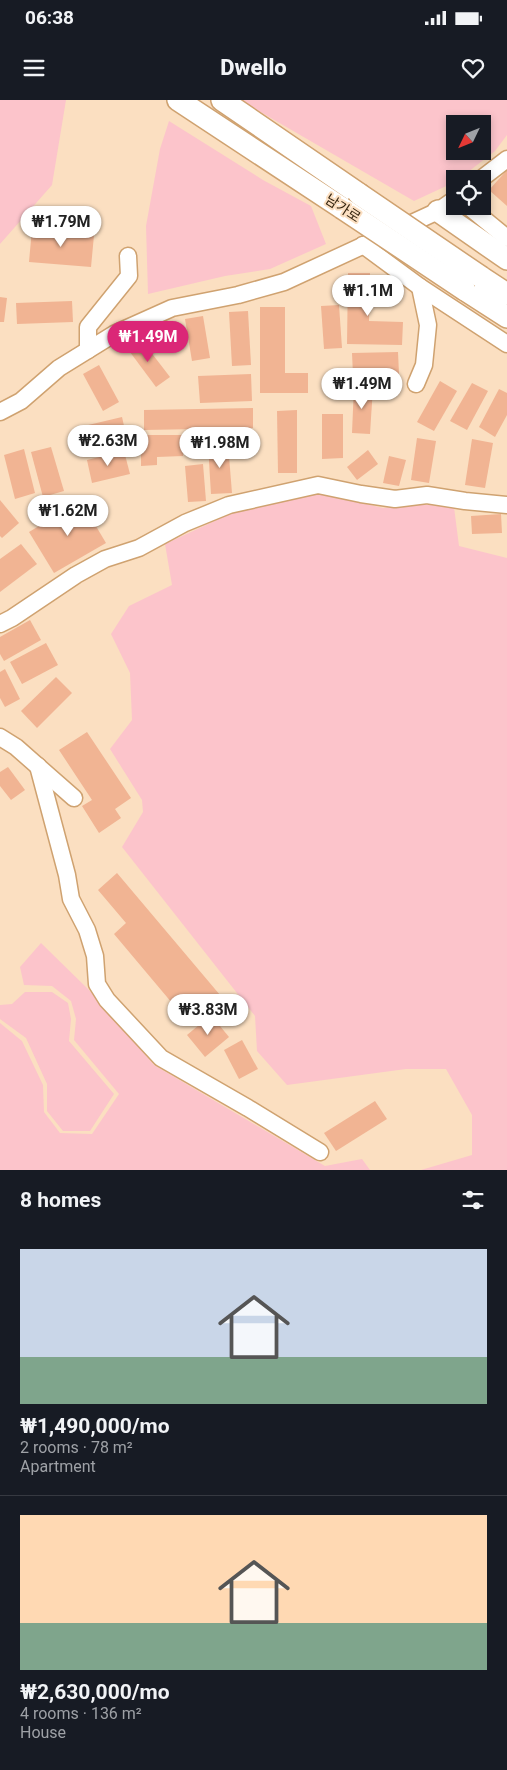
<!DOCTYPE html>
<html lang="en">
<head>
<meta charset="utf-8">
<style>
	:root { --surface:#171b24; --page:#20242c; --text:#f1f3f6; --muted:#9ea1a6; --line:#363941; --accent:#db2777 }
	body { margin:0; font-family:Roboto,"Noto Sans KR",sans-serif; background:var(--page); color:var(--text); height:100vh; display:flex; flex-direction:column; font-size:19px; white-space:nowrap }
	* { box-sizing:border-box; margin:0 }
	p { font-size:16px; color:var(--muted) }
	.icon { flex:none; width:28px; height:28px; fill:none; stroke:currentColor; stroke-width:2; stroke-linecap:round; stroke-linejoin:round }
	.map { position:relative; height:1070px; overflow:hidden }
	.side { display:flex; flex-direction:column; background:var(--surface); flex:1 }
	.side>* { flex:none }
	.needle { width:32px; rotate:227deg }
	.tools { position:absolute; left:446px; top:15px; display:grid; gap:10px }
	.tools a { display:grid; place-items:center; width:45px; height:45px; border-radius:0px; background:var(--surface); box-shadow:0 2px 8px #0003; font-size:25px }
	.price { position:absolute; translate:-50% -42px; padding:0 11px; border-radius:18px; background:#fff; color:#222; font-size:16px; line-height:32px; filter:drop-shadow(0 1px 2px #0008) }
	.price::after { content:''; position:absolute; left:50%; top:30px; width:15px; height:11px; margin-left:-8px; background:inherit; clip-path:polygon(0 0,100% 0,50% 100%) }
	.price.active { background:var(--accent); color:#fff }
	ul { padding:0; list-style:none }
	li { display:grid; align-content:center; gap:10px; height:265px; padding:0 20px }
	li+li { border-top:1px solid var(--line) }
	li span { display:grid; place-items:center; height:155px; border-radius:0px; color:#555 }
	li>.icon { margin-inline-start:auto }
	span .icon { width:90px; height:90px; fill:#fffc; stroke-width:1 }
	li b { font-size:21px }
	h2 { display:flex; justify-content:space-between; align-items:center; height:60px; padding:0 20px; font-size:21px }
	.status { display:flex; justify-content:space-between; align-items:center; height:35px; padding:0 25px; background:var(--surface); direction:ltr }
	.status svg { height:14px; fill:currentColor }
	header { display:flex; justify-content:space-between; align-items:center; height:65px; padding:0 20px; background:var(--surface); font-size:22px; font-weight:800 }
	.map>svg:first-child { display:block }
	.green { fill:#fcc4cb; fill-rule:evenodd }
	.building { fill:#f1b493 }
	.lines { fill:none; stroke-linecap:round; stroke-linejoin:round }
	.minor-casing { stroke:#cfa270; stroke-width:19 }
	.major-casing { stroke:#cfa270; stroke-width:24 }
	.minor { stroke:#fff; stroke-width:16 }
	.major { stroke:#fff; stroke-width:21 }
	.major-bridge-casing { stroke:#cfa270; stroke-width:24; stroke-linecap:butt }
	.major-bridge { stroke:#fff; stroke-width:21 }
	.labels { text-anchor:middle; stroke-width:4; stroke-linejoin:round; paint-order:stroke }
	.street-label { font-size:14px; fill:#372611; stroke:#fbdfc1 }
</style>
</head>
<body>
<div class="status"><b>06:38</b><svg viewBox="0 0 49 12"><path d="M0 12V9h3v3zM5 12V6h3v6zM10 12V3h3v9zM15 12V0h3v12zM26 1h20v11H26zM47 4h2v5h-2z"/></svg></div>
<header><svg class="icon" aria-label="menu" viewBox="0 0 24 24"><path d="M4 6h16M4 12h16M4 18h16"/></svg>Dwello<svg class="icon" aria-label="heart" viewBox="0 0 24 24"><path d="M12 20l-8-8c-3-5 5-10 8-4 3-6 11-1 8 4z"/></svg></header>
<div class="map">
<svg width="507" height="1070" viewBox="0 0 507 1070">
	<rect width="100%" height="100%" fill="#fbdfc1"/>
	<g class="green">
		<polygon points="0,0 66,0 52,85 0,144"/>
		<path d="M 240,0 L 507,0 L 507,35 L 495,51 L 459,79 L 455,79 L 455,82 L 414,101 ZM 455,24 L 482,24 L 482,51 L 455,51 Z"/>
		<polygon points="169,21 263,80 311,106 326,144 270,169 225,176 148,194 146,126 160,49"/>
		<polygon points="320,393 383,408 417,404 454,407 459,446 507,458 507,1070 421,1070 472,1055 472,1015 446,969 406,969 287,985 257,951 255,916 122,747 143,712 142,700 110,649 132,620 130,573 111,534 129,506 172,485 165,444 232,413"/>
		<polygon points="41,843 89,890 154,965 325,1066 362,1059 370,1070 0,1070 0,923 22,941 43,985 44,1012 60,1033 92,1034 119,994 74,940 76,919 71,901 52,886 24,885 20,867"/>
		<polygon points="25,892 52,892 68,903 71,919 69,941 114,994 90,1031 63,1031 47,1011 47,984 26,938 0,919 0,905 12,904"/>
	</g>
	<g class="building">
		<polygon points="507,70 507,106 489,90"/>
		<polygon points="32,129 94,135 91,167 29,162"/>
		<polygon points="348,173 370,173 369,221 403,222 402,245 347,244"/>
		<polygon points="0,197 7,198 4,222 0,222"/>
		<polygon points="72,201 73,222 17,224 16,203"/>
		<polygon points="339,205 342,248 324,249 321,206"/>
		<polygon points="260,207 285,207 285,273 308,273 308,293 260,293"/>
		<polygon points="248,211 251,265 232,266 229,212"/>
		<polygon points="203,216 210,258 192,261 185,219"/>
		<polygon points="140,238 170,277 156,287 127,248"/>
		<polygon points="398,252 399,274 353,275 352,253"/>
		<polygon points="99,265 119,302 103,311 83,274"/>
		<polygon points="251,274 252,301 200,303 198,276"/>
		<polygon points="440,281 457,291 434,331 417,322"/>
		<polygon points="472,283 488,291 467,330 450,321"/>
		<polygon points="354,286 373,287 370,334 352,333"/>
		<polygon points="499,289 507,293 507,315 495,337 479,327"/>
		<polygon points="253,308 253,328 144,330 144,310"/>
		<polygon points="297,310 297,373 278,373 277,311"/>
		<polygon points="322,314 343,314 343,358 322,359"/>
		<polygon points="122,317 127,339 89,348 84,326"/>
		<polygon points="141,335 183,335 183,356 157,357 157,365 141,366"/>
		<polygon points="417,338 436,341 429,383 411,380"/>
		<polygon points="472,339 493,343 485,388 465,385"/>
		<polygon points="228,344 232,393 211,394 208,345"/>
		<polygon points="51,347 64,391 43,397 31,352"/>
		<polygon points="24,349 35,393 15,399 4,355"/>
		<polygon points="368,350 378,364 357,380 347,367"/>
		<polygon points="124,351 130,374 92,383 87,360"/>
		<polygon points="389,356 406,360 399,386 383,383"/>
		<polygon points="203,364 206,401 188,402 185,366"/>
		<polygon points="0,400 19,423 2,438 0,436"/>
		<polygon points="81,401 106,443 54,473 29,432"/>
		<polygon points="501,414 502,433 472,434 471,416"/>
		<polygon points="21,444 37,464 0,492 0,459"/>
		<polygon points="30,520 41,540 4,561 0,554 0,537"/>
		<polygon points="46,543 58,565 22,584 10,562"/>
		<polygon points="5,569 20,599 5,607 0,598 0,572"/>
		<polygon points="56,577 72,593 37,628 21,611"/>
		<polygon points="87,632 131,698 115,709 121,718 99,733 82,706 92,700 59,650"/>
		<polygon points="8,667 25,690 11,700 0,686 0,672"/>
		<polygon points="117,773 220,895 188,922 114,834 126,823 98,790"/>
		<polygon points="211,915 229,937 205,957 187,935"/>
		<polygon points="242,940 258,969 239,979 224,950"/>
		<polygon points="375,1001 387,1019 336,1051 324,1033"/>
	</g>
	<g class="lines">
		<g class="minor-casing">
			<g id="minor">
				<polyline points="481,79 507,59"/>
				<polyline points="468,106 507,138"/>
				<polyline points="363,145 420,187 507,244"/>
				<polyline points="88,250 88,227 129,176 128,156"/>
				<polyline points="416,284 424,265 428,225 420,187"/>
				<polyline points="0,312 21,301 59,268 114,234 172,208 238,195 284,182 438,111 455,99"/>
				<polyline points="0,524 12,518 76,475 105,459 139,448 185,423 229,405 318,385 361,394 395,399 427,395 465,401 507,405"/>
				<polyline points="0,637 16,647 74,698"/>
				<polyline points="38,666 67,775 71,799 87,830 95,856 97,884 107,900 161,958 248,1008 320,1052"/>
			</g>
		</g>
		<g class="major-casing">
			<g id="major">
				<polyline points="178,0 342,108"/>
				<polyline points="222,0 359,94"/>
				<polyline points="438,111 507,159"/>
				<polyline points="481,177 507,194"/>
				<polyline points="465,190 507,217"/>
			</g>
		</g>
		<use href="#minor" class="minor"/>
		<use href="#major" class="major"/>
		<g class="major-bridge-casing">
			<g id="major-bridge">
				<polyline points="359,94 481,177"/>
				<polyline points="342,108 465,190"/>
			</g>
		</g>
		<use href="#major-bridge" class="major-bridge"/>
	</g>
	<g class="labels">
		<g class="street-label">
			<text transform="translate(343 108) rotate(33)" y="5">남가로</text>
		</g>
	</g>
</svg>
<div class="tools">
<a><svg class="needle" viewBox="-14 -14 28 28"><path d="M0-13l5 13h-10z" fill="#e53935"/><path d="M0 13l5-13h-10z" fill="#9ea1a6"/></svg></a>
<a><svg class="icon" aria-label="locate" viewBox="0 0 24 24"><circle cx="12" cy="12" r="6"/><path d="M12 2v4M12 18v4M2 12h4M18 12h4"/></svg></a>
</div>
<b class="price" style="left:61px;top:148px">₩1.79M</b>
<b class="price" style="left:368px;top:217px">₩1.1M</b>
<b class="price active" style="left:148px;top:263px">₩1.49M</b>
<b class="price" style="left:362px;top:310px">₩1.49M</b>
<b class="price" style="left:108px;top:367px">₩2.63M</b>
<b class="price" style="left:220px;top:369px">₩1.98M</b>
<b class="price" style="left:68px;top:437px">₩1.62M</b>
<b class="price" style="left:208px;top:936px">₩3.83M</b>
</div>
<section class="side">
<h2>8 homes<svg class="icon" aria-label="filters" viewBox="0 0 24 24"><path d="M4 7h16M4 17h16"/><circle cx="9" cy="7" r="2"/><circle cx="15" cy="17" r="2"/></svg></h2>
<ul>
<li><span style="background:linear-gradient(#c9d6e8 70%,#7fa58c 0)"><svg class="icon" aria-label="home" viewBox="0 0 24 24"><path d="M3 11l9-7 9 7M6 9v11h12V9"/></svg></span><div><b>₩1,490,000/mo</b><p>2 rooms · 78 m²</p><p>Apartment</p></div></li>
<li><span style="background:linear-gradient(#ffd9b3 70%,#7fa58c 0)"><svg class="icon" aria-label="home" viewBox="0 0 24 24"><path d="M3 11l9-7 9 7M6 9v11h12V9"/></svg></span><div><b>₩2,630,000/mo</b><p>4 rooms · 136 m²</p><p>House</p></div></li>
</ul>
</section>
</body>
</html>
